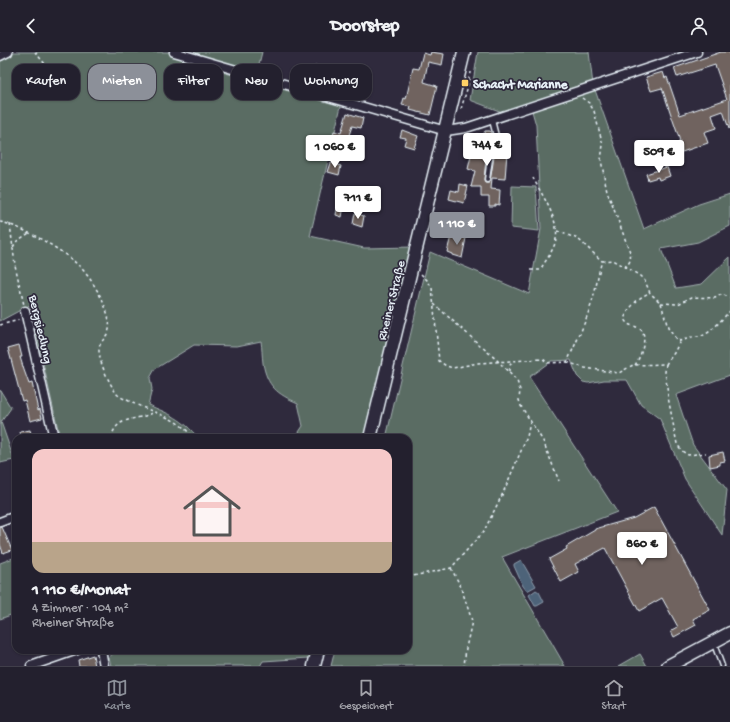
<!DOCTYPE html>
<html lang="de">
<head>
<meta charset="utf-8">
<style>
	:root { --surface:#23202e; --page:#2b2836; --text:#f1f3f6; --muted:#a3a3aa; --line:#403e4a; --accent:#8c9099 }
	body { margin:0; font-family:"Gochi Hand",sans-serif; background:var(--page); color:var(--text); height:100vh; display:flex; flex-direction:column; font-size:15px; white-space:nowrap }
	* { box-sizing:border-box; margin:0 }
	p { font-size:13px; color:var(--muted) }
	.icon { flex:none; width:22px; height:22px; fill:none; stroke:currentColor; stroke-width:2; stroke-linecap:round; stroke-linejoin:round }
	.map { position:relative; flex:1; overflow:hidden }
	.sheet { position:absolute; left:12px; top:382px; width:400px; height:220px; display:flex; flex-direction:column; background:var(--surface); border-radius:12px; box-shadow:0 1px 3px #0004,0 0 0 1px var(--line) }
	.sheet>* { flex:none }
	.banner { position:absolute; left:12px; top:12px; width:400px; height:36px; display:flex; gap:8px }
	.price { position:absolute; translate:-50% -34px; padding:0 9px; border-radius:4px; background:#fff; color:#222; font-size:13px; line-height:26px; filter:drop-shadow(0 1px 2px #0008) }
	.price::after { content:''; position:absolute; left:50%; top:24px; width:12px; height:9px; margin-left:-6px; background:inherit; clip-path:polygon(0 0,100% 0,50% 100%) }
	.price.on { background:var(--accent); color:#fff }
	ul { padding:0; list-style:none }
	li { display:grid; align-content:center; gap:8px; height:212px; padding:0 20px }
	li span { display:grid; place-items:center; height:124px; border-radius:12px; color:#555 }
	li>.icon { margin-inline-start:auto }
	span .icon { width:72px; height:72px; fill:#fffc; stroke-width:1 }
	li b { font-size:17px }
	.tag { padding:0 14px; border-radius:12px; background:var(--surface); box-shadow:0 1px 3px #0004,0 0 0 1px var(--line); font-size:14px; line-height:36px }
	.tag.on { background:var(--accent); color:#fff }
	header { display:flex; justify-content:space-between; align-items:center; height:52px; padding:0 20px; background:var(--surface); font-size:18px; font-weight:700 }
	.menu { display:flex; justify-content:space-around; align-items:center; height:56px; border-top:1px solid var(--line); background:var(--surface); font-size:11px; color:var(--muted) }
	.menu a { display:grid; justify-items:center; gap:2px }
	.menu .on { color:var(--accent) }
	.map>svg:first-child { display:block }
	.green { fill:#5a6c64; stroke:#a1aeae }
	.water { fill:#4e6479; stroke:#8c9cac }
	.building { fill:#70645f; stroke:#e8f1f8 }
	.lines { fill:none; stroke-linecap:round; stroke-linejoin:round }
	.service-casing { stroke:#e8f1f8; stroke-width:7 }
	.minor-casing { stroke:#e8f1f8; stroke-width:11 }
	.secondary-casing { stroke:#e8f1f8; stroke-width:15 }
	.path { stroke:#e8f1f8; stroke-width:1.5; stroke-dasharray:3 3; stroke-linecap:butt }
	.service { stroke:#2f2a3d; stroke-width:4 }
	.minor { stroke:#2f2a3d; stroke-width:8 }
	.secondary { stroke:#2f2a3d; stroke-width:12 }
	.poi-dot { fill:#ffd166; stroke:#2f2a3d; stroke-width:1.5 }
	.labels { text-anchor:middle; stroke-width:3.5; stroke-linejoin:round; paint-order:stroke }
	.poi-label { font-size:13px; font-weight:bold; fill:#e8f1f8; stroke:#2f2a3d; text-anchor:start }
	.street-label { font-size:13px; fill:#e8f1f8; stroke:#2f2a3d }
</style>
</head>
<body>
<header><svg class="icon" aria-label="back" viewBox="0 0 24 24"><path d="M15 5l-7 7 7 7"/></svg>Doorstep<svg class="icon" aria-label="person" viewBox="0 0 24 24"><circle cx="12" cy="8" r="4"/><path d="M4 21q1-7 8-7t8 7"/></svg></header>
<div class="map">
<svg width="730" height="614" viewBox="0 0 730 614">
	<rect width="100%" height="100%" fill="#2f2a3d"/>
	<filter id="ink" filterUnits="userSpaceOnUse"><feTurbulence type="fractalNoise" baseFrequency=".025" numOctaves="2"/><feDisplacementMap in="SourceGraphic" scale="8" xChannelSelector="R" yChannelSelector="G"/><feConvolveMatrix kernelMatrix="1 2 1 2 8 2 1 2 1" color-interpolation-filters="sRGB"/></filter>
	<g filter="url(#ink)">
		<g class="green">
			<path d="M 0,0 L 262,0 L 257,20 L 211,7 L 208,16 L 341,54 L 310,184 L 364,196 L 414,195 L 365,386 L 295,386 L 303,374 L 298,351 C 277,342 267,334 263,311 C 262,303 262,296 261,289 L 237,294 L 194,293 L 155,317 L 150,326 L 152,337 L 148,353 C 170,362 183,367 198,386 L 60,386 L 30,253 L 0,269 Z"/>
			<polygon points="478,0 589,0 593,33 502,60 470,48"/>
			<polygon points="595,38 644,177 699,152 730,142 730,174 698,190 661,197 676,236 702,232 730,205 730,323 676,343 693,393 727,438 722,483 685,427 660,367 641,353 627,328 604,328 588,331 583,330 577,324 571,308 551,309 529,325 617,460 502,505 565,614 331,614 335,598 408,598 408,386 386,386 430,200 529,242 541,177 536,73 532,59"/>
			<polygon points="512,134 536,135 539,179 511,176"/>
			<polygon points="0,338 11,356 1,370 14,408 0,411"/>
			<polygon points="16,505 16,561 0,567 0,511"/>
			<polygon points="113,598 311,598 309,606 263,609 260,614 111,614 109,605 113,602"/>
			<polygon points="640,602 647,614 619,614"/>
		</g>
		<g class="water">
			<polygon points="521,508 536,534 527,539 523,534 514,514 514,512"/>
			<polygon points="536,538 539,540 544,550 537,554 535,554 529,543"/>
		</g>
		<g class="building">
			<polygon points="431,0 444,2 442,13 428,10 424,30 437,34 430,63 410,58 411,55 402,53 404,46 406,47 413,16 419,17 423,1 430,3"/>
			<polygon points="721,0 730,0 730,76 729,77 723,59 712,63 716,76 704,80 708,91 682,100 679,89 680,89 662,36 651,39 646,25 663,20 665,26 667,25 680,63 727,47 715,13 677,25 674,16"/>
			<polygon points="315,14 327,17 326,23 334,25 332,34 310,28"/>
			<polygon points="347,61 363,66 361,76 352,74 347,89 333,85 334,79 341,81"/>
			<polygon points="402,78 418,84 414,96 404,93 406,86 400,85"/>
			<polygon points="485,79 490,79 492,83 487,98 484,128 485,131 489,131 490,129 495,99 507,100 505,127 492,126 491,137 500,138 499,153 495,152 495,154 489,154 489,145 481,145 481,135 471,135 475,119 468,117 476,82 483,83"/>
			<polygon points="331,111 341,114 339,123 328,120"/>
			<polygon points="667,115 670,124 659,128 658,125 648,128 646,122"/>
			<polygon points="460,132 468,134 464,151 449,147 451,138 459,140"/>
			<polygon points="338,152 344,154 342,165 336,163"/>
			<polygon points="355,161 364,164 362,175 353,172"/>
			<polygon points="451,184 456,185 457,184 466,186 462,206 452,203 452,202 447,200"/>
			<polygon points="19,293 22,305 20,305 24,318 29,332 32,331 38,358 40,357 42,366 30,369 25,348 22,349 8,296"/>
			<polygon points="30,378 32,386 22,386 20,380"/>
			<polygon points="723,400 725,409 720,410 720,413 710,415 709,403"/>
			<polygon points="654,455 710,558 693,567 696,573 674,585 671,579 678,575 662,546 639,559 605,496 575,512 579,520 561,530 549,507 567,497 566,495 595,478 595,477 634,466"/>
			<polygon points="0,475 2,475 12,498 3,501 0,492"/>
			<polygon points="93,603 95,614 79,614 78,608"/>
		</g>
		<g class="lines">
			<g class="service-casing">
				<g id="service">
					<polyline points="487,128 491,99 496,84 492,68"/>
					<polyline points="714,592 722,614"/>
				</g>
			</g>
			<g class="minor-casing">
				<g id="minor">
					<polyline points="174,0 446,79 466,76 697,0"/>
					<polyline points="0,4 8,0"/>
					<polyline points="25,259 54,386"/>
					<polyline points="0,470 16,464"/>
					<polyline points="101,598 104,614"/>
					<polyline points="31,614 77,598"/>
				</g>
			</g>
			<g class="secondary-casing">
				<g id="secondary">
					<polyline points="370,386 464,0"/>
					<polyline points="314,614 318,598"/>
					<polyline points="668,614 730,581"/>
				</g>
			</g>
			<g class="path">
				<polyline points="35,0 65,36"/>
				<path d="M 582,46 L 589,51 L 594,59 L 603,93 L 601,108 L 607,139 L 630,200 C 631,207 631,211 624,215"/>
				<polyline points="461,57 468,34 470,20"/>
				<path d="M 0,170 C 22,174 65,199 81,216 C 92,227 107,253 109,269 C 111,282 105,283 100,293 C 95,304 110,332 116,341 C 119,345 125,347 129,349 C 151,361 178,364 193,386"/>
				<polyline points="10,172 15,213 24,253"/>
				<polyline points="557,179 578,187 602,209"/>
				<polyline points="13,195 17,189 29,181"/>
				<path d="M 531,218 L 540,218 C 546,208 554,198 556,187 C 560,169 541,141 533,126"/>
				<path d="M 421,222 L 428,229 L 432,236 L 439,309 L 446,314 L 453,316 L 478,311 L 543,307 L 548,311 L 567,310 C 577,289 588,265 594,243 C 597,232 598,221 602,209 L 612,208 L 639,223 L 645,229 L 650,241 L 661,251 L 668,276 L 676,287 L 680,289 C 688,286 695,286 702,284 C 712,280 722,267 730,259"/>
				<polyline points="661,251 678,252 692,245 715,246 722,242 730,246"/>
				<polyline points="434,252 499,310 517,329 520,338 519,348 521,354 543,389 559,429"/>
				<polyline points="0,273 19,268"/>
				<polyline points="567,310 585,316 619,321 633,313 666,312 674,301 680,289"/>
				<polyline points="666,312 665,320 667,335 668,345 677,392 682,399 688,403 706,401"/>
				<path d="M 635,313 C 640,306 649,284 640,277 C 633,272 629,276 624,267 C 629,256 637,246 649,241"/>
				<polyline points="509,319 509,314 512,311"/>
				<path d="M 111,386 C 117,362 138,370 154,360"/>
				<polyline points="451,516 461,535 472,569 466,596 464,614"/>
				<polyline points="408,525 451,516 484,479 503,441 527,385 530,370 529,367"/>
			</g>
			<use href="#service" class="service"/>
			<use href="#minor" class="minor"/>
			<use href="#secondary" class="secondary"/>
		</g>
	</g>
	<rect class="poi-dot" x="461" y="27" width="8" height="8" rx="2"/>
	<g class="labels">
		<g class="poi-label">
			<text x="473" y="36">Schacht Marianne</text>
		</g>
		<g class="street-label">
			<text transform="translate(390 248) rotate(-76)" y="5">Rheiner Straße</text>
			<text transform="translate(42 277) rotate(77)" y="5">Bergsiedlung</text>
		</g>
	</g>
</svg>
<b class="price" style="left:487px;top:115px">744 €</b>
<b class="price" style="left:335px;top:117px">1 060 €</b>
<b class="price" style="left:659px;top:122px">509 €</b>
<b class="price" style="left:358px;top:168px">711 €</b>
<b class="price on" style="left:457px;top:194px">1 110 €</b>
<b class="price" style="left:642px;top:514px">860 €</b>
<div class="banner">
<a class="tag">Kaufen</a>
<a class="tag on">Mieten</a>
<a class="tag">Filter</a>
<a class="tag">Neu</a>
<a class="tag">Wohnung</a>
</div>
<section class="sheet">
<ul>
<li><span style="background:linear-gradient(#f6c9c9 75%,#b9a48a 0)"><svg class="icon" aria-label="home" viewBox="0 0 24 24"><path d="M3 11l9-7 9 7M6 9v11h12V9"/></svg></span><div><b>1 110 €/Monat</b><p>4 Zimmer · 104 m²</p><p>Rheiner Straße</p></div></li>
</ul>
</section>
</div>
<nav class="menu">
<a class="on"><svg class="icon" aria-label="map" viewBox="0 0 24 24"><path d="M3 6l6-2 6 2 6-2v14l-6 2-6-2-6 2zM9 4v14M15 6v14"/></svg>Karte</a>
<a><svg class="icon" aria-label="saved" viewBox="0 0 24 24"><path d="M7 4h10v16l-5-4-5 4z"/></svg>Gespeichert</a>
<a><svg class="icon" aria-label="home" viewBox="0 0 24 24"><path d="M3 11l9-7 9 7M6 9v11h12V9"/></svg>Start</a>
</nav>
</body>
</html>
